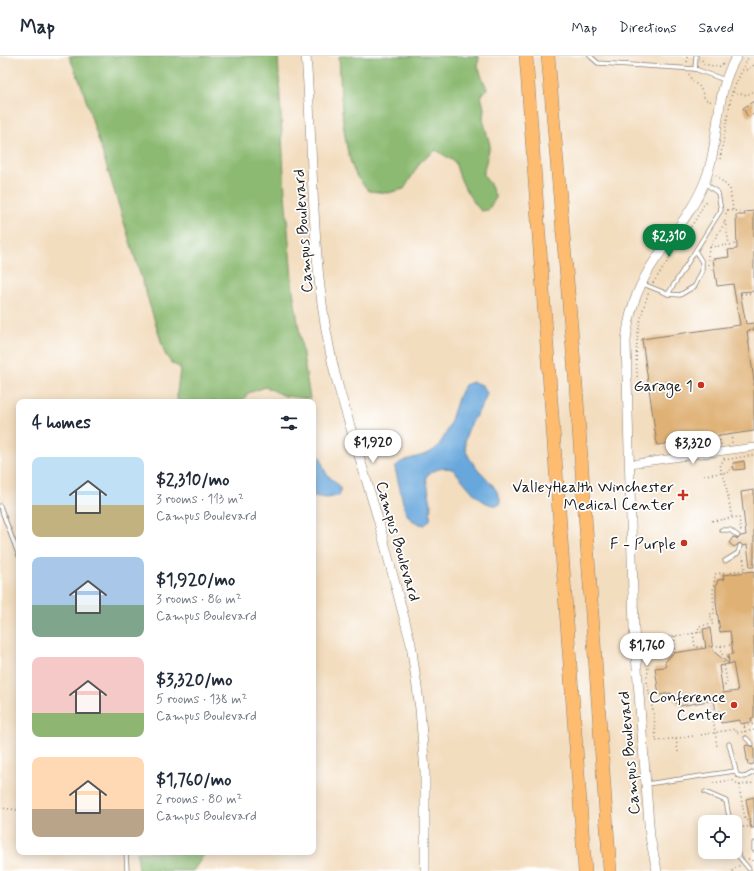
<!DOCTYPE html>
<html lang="en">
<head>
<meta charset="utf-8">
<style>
	:root { --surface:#fff; --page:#f6f6f7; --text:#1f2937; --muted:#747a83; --line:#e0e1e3; --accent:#0b8043 }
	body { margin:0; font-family:Mynerve,sans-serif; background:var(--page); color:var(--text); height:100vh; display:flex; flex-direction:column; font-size:15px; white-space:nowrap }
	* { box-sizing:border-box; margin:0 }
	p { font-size:13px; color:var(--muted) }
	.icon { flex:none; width:22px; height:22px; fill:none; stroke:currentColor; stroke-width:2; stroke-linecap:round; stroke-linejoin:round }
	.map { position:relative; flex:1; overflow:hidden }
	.panel { position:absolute; left:16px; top:343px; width:300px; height:456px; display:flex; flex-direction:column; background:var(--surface); border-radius:8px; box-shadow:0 2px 10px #0003 }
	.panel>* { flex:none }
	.tools { position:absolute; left:698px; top:759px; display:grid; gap:8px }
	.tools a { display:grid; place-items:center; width:44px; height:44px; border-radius:8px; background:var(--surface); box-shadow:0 2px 10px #0003; font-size:20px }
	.price { position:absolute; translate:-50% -34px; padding:0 9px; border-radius:14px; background:#fff; color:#222; font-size:13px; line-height:26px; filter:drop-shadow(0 1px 2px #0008) }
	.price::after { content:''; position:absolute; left:50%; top:24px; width:12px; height:9px; margin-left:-6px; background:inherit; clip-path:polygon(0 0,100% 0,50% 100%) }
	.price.on { background:var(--accent); color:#fff }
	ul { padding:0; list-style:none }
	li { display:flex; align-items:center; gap:12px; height:100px; padding:0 16px }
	li span { display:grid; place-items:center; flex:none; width:112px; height:80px; border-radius:8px; color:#555 }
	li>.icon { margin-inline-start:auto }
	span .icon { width:48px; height:48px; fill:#fffc; stroke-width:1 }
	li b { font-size:17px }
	h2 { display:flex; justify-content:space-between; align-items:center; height:48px; padding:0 16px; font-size:17px }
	header { display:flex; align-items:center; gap:24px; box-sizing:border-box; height:56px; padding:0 20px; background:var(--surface); border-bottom:1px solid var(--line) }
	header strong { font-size:19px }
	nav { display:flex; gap:22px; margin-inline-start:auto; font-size:14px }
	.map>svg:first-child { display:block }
	.forest { fill:#8cba72; stroke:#546b47 }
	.water { fill:#68a7db; stroke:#42627c }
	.building { fill:#dfb175 }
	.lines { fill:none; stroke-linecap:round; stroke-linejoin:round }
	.service-casing { stroke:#887c6e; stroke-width:5 }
	.minor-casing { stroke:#887c6e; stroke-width:8 }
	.tertiary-casing { stroke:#887c6e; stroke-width:10 }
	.motorway-casing { stroke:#887c6e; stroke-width:14 }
	.path { stroke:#887c6e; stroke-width:1.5; stroke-dasharray:1 3; stroke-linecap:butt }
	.service { stroke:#fff; stroke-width:3.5 }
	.minor { stroke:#fff; stroke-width:7 }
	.tertiary { stroke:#fff; stroke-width:9 }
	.motorway { stroke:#febc70; stroke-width:13 }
	.poi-dot { fill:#c8321e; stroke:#fff; stroke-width:1.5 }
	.labels { text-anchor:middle; stroke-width:3.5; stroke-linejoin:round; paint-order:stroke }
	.street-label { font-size:16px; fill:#1c1c1c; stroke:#fff }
	.poi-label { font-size:16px; fill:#1c1c1c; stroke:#fff; text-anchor:end }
</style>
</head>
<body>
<header>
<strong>Map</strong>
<nav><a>Map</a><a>Directions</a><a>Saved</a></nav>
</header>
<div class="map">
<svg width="754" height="815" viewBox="0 0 754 815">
	<rect width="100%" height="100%" fill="#fff"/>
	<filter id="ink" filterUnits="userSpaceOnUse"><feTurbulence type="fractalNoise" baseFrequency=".025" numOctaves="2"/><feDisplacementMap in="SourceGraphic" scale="8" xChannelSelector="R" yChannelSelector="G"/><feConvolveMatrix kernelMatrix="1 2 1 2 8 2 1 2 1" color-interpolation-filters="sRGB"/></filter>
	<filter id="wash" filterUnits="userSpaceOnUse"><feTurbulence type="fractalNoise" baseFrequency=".012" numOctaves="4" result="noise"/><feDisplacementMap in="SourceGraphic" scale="16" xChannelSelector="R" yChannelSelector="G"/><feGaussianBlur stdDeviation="0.9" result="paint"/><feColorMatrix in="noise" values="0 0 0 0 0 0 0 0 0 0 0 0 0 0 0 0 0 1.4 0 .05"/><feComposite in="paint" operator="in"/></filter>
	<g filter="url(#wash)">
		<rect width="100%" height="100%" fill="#f3ddbf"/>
		<g class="forest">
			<path d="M 69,0 L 278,0 L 285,138 L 293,235 L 310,343 L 285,340 L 266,331 L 248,337 L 242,346 L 178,346 C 175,338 180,321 180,311 L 172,308 L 165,298 L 81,28 Z"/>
			<path d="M 339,0 L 479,0 L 478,11 L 487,33 L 481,40 L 484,52 L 483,63 L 490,89 L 483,119 L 490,128 L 496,142 L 488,154 L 481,155 C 467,139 461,127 455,106 L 436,94 L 421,105 L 404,133 L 388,137 L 369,135 C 365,130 360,126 357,121 C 341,93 341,32 339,0 Z"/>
			<polygon points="137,796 206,796 193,815 139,815"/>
		</g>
		<g class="water">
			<path d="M 473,326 L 482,329 L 487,337 C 483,354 467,367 465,386 C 463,409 501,427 500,446 L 499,449 C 479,452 465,424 452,413 C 443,411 432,413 426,421 L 431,448 L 430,464 L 425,469 C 416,468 409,463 405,455 L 395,412 C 401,400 428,403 438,390 C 451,375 453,351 462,333 L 465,329 Z"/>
			<path d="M 316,398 C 324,401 321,408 325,415 C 329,423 338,425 341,435 L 339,440 L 326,442 L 313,440 L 313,399 Z"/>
		</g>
		<g id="blocks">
			<g class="building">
				<polygon points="754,45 754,58 748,61 743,52"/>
				<polygon points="754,155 754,235 740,236 746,268 754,267 754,274 747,275 754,325 754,375 657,389 642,283 740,269 733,228 717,230 713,203 729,201 728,194 737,193 736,159 745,159 745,156"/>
				<polygon points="744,405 745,413 734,414 733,407"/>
				<polygon points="754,434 754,511 750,511 747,489 743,490 740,487 734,491 729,487 733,481 738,483 741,480 746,479 741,436"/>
				<polygon points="754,515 754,662 751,662 752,666 740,668 740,664 721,667 719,655 716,656 714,644 680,650 672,643 671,637 659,639 655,612 666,611 665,606 673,597 706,592 703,573 710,572 713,595 729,608 719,610 723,637 738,635 733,607 729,608 728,599 733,598 730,575 720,576 716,546 716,530 718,524 724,523 723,519"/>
				<polygon points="748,689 754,691 754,708 748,709 745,690"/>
				<polygon points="754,741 754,772 751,772 746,743"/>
			</g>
		</g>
	</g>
	<g filter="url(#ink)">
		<use href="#blocks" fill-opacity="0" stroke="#887c6e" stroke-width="1"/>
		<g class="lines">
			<g class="service-casing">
				<g id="service">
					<polyline points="590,0 598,7 695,13 725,24"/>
					<polyline points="695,13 696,0"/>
					<polyline points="643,228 668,238 721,154 718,137 705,127"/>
					<polyline points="668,238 680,239 695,230 702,215 702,206 696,196"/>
					<polyline points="0,450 19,500"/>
					<polyline points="721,474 730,474 738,480"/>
					<polyline points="725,505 738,497 740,490"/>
					<polyline points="746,682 752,688"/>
					<polyline points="729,688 737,719 745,721 754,716"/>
					<polyline points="647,728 735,715"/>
					<polyline points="705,736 726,745 730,766"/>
					<polyline points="754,787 754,794"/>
					<polyline points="735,790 739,801 749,813"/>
					<polyline points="126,796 127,815"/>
				</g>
			</g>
			<g class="minor-casing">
				<polyline id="minor" points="630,408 754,391"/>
			</g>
			<g class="tertiary-casing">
				<g id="tertiary">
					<path d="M 306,0 C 315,110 309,225 339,333 L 378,463 L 411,588 L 420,653 L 425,716 L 425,815"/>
					<path d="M 657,815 L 650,781 L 634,573 L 626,286 C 628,260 636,235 650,212 C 668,183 692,158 705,125 C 721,84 713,38 737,0"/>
				</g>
			</g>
			<g class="motorway-casing">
				<g id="motorway">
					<polyline points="526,0 585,815"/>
					<polyline points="548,0 576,330 610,815"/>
				</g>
			</g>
			<g class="path">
				<polyline points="702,4 704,8 718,11 722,9 724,5"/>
				<polyline points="687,6 687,0"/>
				<polyline points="746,14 754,9"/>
				<polyline points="689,18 692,25 700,31 705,43 712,46"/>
				<polyline points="733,36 747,39 754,35"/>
				<polyline points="720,103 732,36 749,0"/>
				<polyline points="716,119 730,133 733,154"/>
				<polyline points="727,154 745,156"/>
				<polyline points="726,157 725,165 729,188"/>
				<polyline points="710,191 737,188"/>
				<path d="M 708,204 C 706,190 720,178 725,165"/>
				<polyline points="708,208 709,214 715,213"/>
				<polyline points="653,227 696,163 706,145"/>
				<polyline points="741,238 754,237"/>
				<path d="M 648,327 L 638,327 C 634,294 637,267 649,236"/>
				<polyline points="731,378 732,387"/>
				<polyline points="719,380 721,389"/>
				<polyline points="713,381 717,386 721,388"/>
				<polyline points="724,402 720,411 725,424 732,462"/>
				<polyline points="724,404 754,399"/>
				<polyline points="704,419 730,416 730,412 733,411"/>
				<polyline points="712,465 739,461 741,476"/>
				<polyline points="693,577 695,591 732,589"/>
				<polyline points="698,577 699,570 713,568 710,558 714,558 713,536 715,518 745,514 743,500"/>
				<polyline points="721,590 727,626 724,631 722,632"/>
				<polyline points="674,597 675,580"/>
				<polyline points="723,603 728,602"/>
				<polyline points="647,621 648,615 646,584 703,576"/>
				<polyline points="647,626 654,660 656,685 693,680"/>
				<polyline points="711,645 717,691"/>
				<polyline points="744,667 745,676"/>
				<polyline points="744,670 754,668"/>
				<polyline points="701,679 735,673 736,677 754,674"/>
				<polyline points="676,683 678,696"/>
				<polyline points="713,727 732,724 740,729 754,727"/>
				<polyline points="740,729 740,736 745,762 752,770"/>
				<polyline points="0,752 19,754"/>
				<polyline points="735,772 754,770"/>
				<polyline points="748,803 750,803 754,806"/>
				<polyline points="732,815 740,809"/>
			</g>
			<use href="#service" class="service"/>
			<use href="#minor" class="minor"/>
			<use href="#tertiary" class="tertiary"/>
			<use href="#motorway" class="motorway"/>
		</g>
	</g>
	<g class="poi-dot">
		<circle cx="701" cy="329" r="4"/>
		<path d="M681 433h4v4h4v4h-4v4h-4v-4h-4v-4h4z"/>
		<circle cx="684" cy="487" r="4"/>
		<circle cx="734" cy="649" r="4"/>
	</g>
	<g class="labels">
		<g class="street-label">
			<text transform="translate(302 175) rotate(-94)" y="6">Campus Boulevard</text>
			<text transform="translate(399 485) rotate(74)" y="6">Campus Boulevard</text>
			<text transform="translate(628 697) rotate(-95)" y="6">Campus Boulevard</text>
		</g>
		<g class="poi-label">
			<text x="693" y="335">Garage 1</text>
			<text x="674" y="436">ValleyHealth Winchester<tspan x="674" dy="18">Medical Center</tspan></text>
			<text x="676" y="493">F - Purple</text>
			<text x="726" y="646">Conference<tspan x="726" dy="18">Center</tspan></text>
		</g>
	</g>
</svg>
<div class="tools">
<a><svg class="icon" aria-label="locate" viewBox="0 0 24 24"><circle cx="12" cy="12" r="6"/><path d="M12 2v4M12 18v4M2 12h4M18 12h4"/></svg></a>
</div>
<b class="price on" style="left:669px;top:202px">$2,310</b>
<b class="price" style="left:373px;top:408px">$1,920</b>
<b class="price" style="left:693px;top:409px">$3,320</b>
<b class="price" style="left:647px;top:611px">$1,760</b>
<section class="panel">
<h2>4 homes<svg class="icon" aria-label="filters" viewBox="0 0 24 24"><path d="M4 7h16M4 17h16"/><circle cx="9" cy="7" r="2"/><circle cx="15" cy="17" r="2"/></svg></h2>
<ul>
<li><span style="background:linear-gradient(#bfe0f5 60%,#c2b280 0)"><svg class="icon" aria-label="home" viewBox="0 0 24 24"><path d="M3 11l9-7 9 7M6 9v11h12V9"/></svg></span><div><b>$2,310/mo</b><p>3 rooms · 113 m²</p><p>Campus Boulevard</p></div></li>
<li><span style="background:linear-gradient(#a9c7e8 60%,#7fa58c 0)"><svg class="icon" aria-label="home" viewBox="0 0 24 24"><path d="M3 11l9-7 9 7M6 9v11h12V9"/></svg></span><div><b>$1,920/mo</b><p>3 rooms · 86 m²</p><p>Campus Boulevard</p></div></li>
<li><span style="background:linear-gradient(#f6c9c9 70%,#8fb573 0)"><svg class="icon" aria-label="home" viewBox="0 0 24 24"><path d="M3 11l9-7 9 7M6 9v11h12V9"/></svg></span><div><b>$3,320/mo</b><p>5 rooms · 138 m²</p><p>Campus Boulevard</p></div></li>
<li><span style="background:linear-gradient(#ffd9b3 65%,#b9a48a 0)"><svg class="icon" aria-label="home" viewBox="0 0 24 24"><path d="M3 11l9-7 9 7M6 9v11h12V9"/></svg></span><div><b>$1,760/mo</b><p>2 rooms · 80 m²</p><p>Campus Boulevard</p></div></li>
</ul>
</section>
</div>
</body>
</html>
